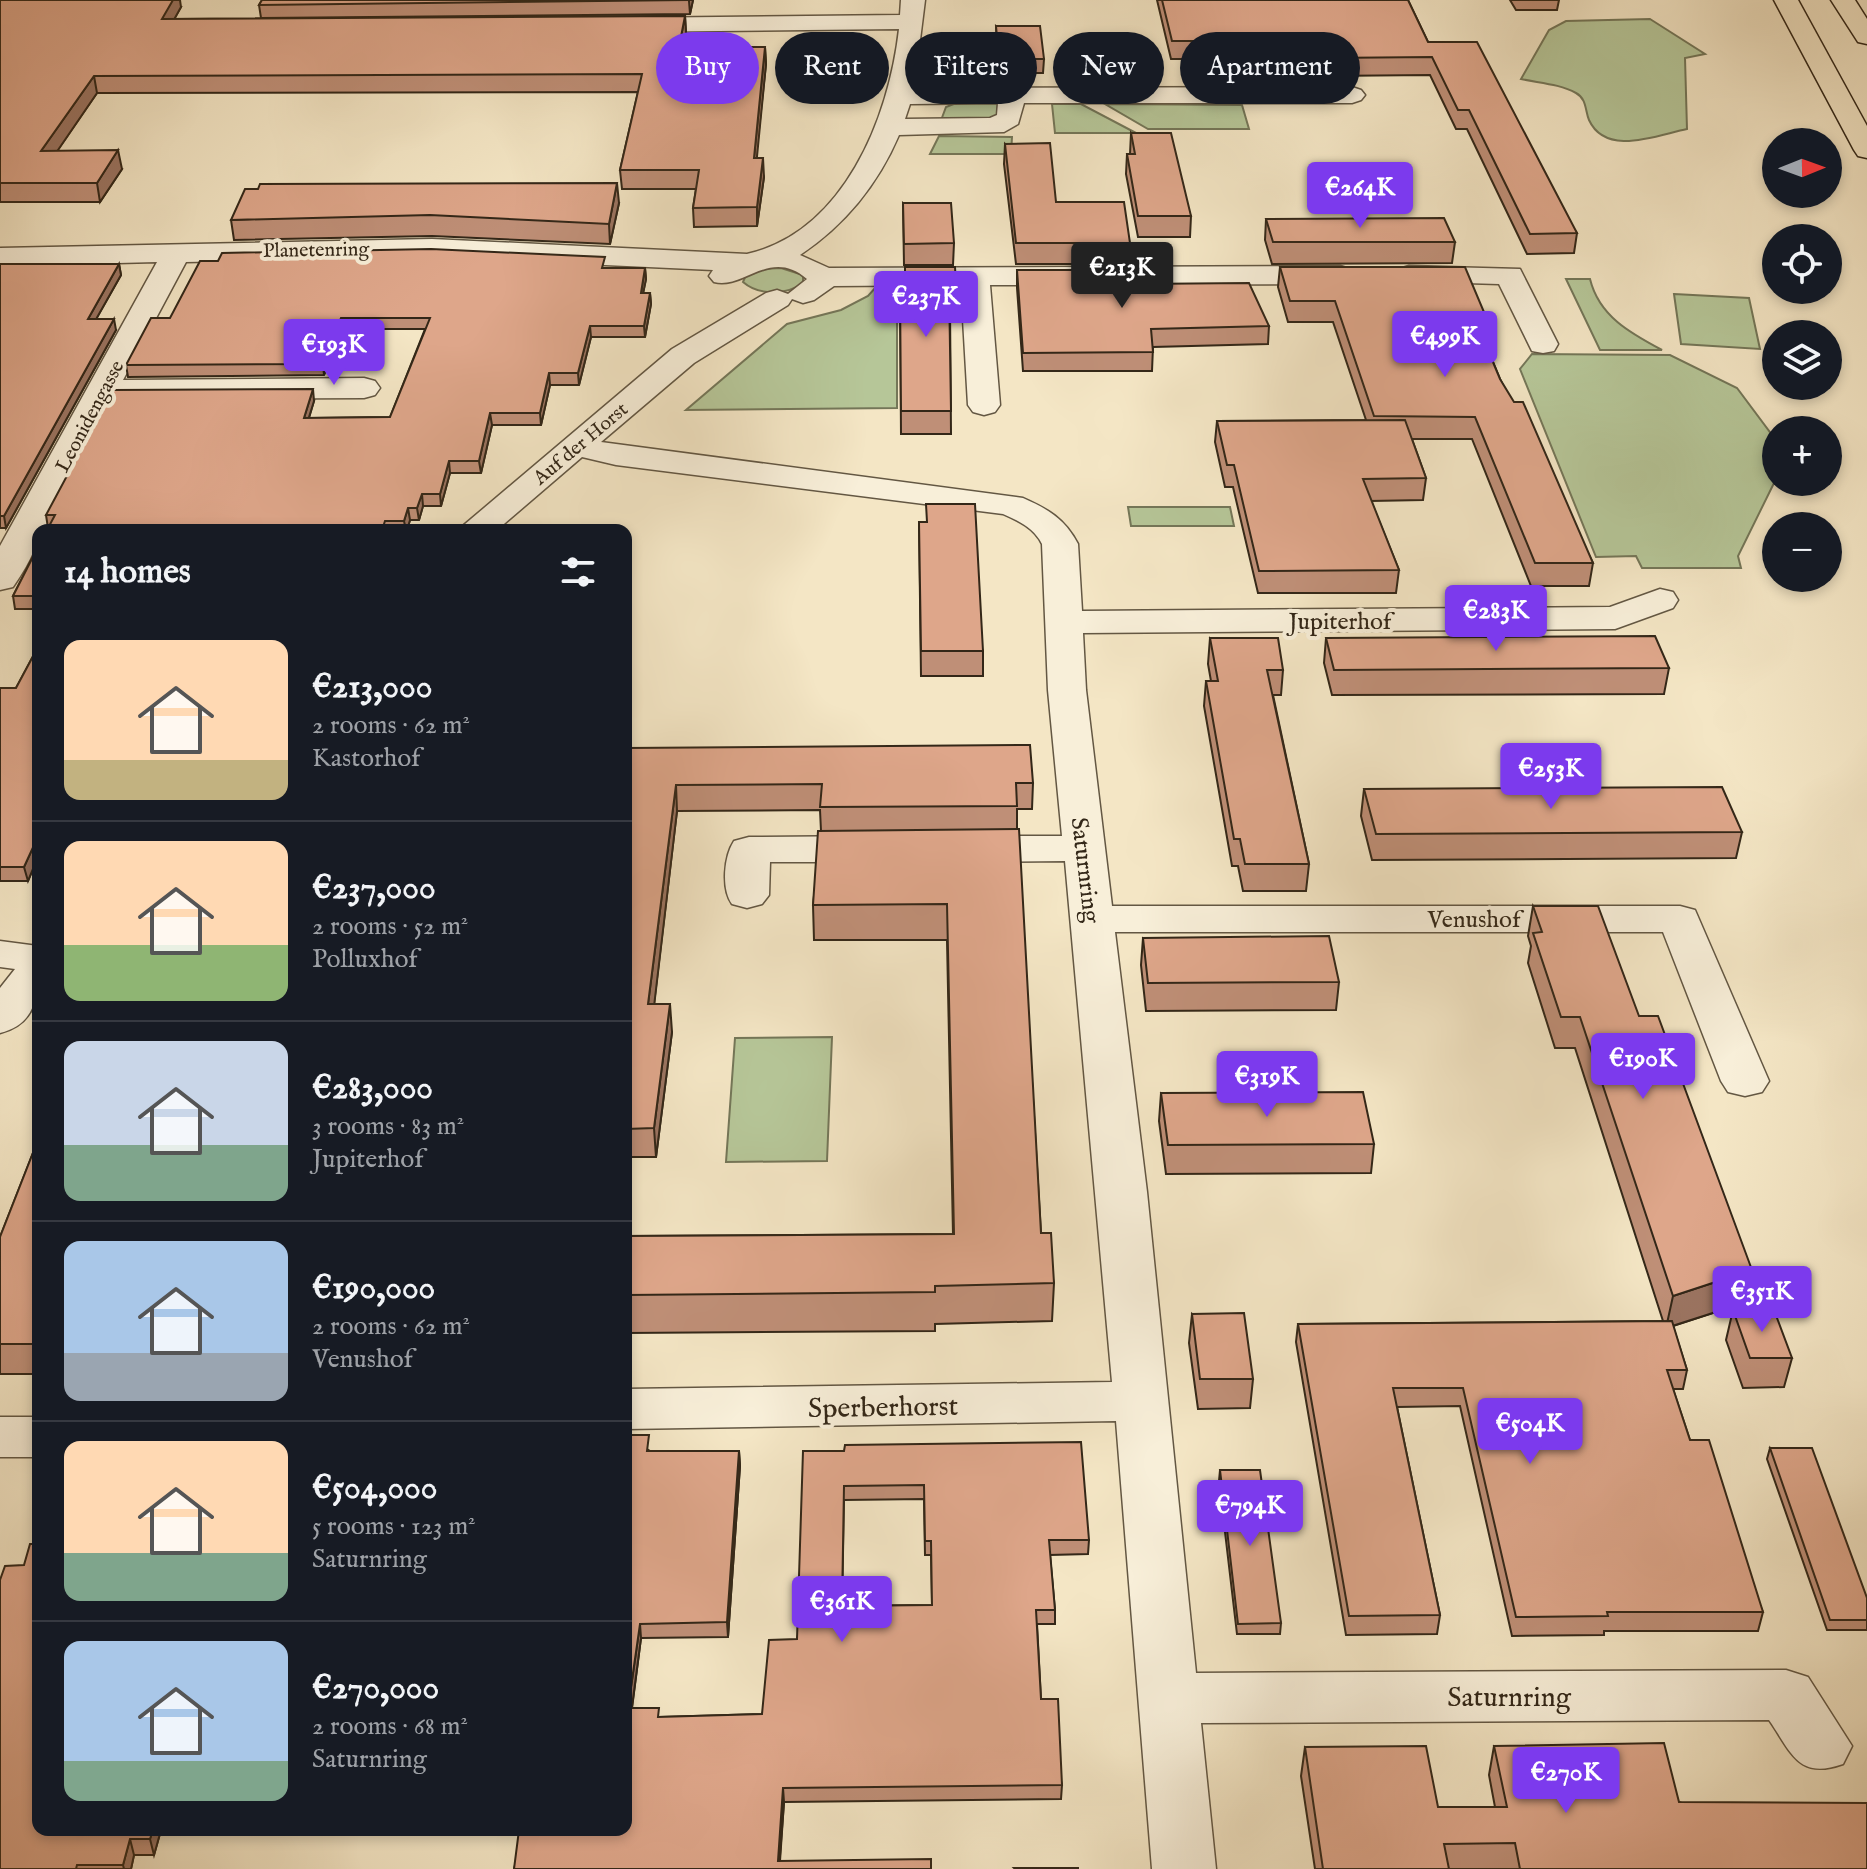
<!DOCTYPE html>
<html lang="en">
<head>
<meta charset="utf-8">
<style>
	:root { --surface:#171b24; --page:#20242c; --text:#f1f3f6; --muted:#9ea1a6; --line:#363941; --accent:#7c3aed }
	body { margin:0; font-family:"IM FELL English",serif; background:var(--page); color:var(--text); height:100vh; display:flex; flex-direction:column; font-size:30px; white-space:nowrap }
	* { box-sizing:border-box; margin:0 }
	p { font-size:26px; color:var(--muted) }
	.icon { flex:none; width:44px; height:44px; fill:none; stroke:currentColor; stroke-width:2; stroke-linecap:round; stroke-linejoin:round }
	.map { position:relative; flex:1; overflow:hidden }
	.details { position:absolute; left:32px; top:524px; width:600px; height:1312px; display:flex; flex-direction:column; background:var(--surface); border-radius:16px; box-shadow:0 4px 12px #0003 }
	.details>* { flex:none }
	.guide { position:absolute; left:656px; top:32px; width:760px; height:72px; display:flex; gap:16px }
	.needle { width:52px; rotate:89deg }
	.tools { position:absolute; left:1762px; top:128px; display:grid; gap:16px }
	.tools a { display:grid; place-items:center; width:80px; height:80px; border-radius:50%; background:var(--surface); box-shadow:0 4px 12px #0003; font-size:40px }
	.price { position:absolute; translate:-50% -68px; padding:0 18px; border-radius:8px; background:var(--accent); color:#fff; font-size:26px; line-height:52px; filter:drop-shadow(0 2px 4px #0008) }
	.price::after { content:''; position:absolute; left:50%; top:48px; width:24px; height:18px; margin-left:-12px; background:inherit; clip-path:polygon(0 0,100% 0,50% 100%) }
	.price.current { background:#222; color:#fff }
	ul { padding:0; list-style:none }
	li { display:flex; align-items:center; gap:24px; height:200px; padding:0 32px }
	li+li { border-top:2px solid var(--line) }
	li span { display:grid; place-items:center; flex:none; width:224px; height:160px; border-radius:16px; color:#555 }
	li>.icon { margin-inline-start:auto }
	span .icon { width:96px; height:96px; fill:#fffc; stroke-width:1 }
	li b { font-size:34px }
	h2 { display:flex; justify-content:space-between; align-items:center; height:96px; padding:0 32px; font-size:34px }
	.pill { padding:0 28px; border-radius:36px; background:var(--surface); box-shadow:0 4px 12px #0003; font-size:28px; line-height:72px }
	.pill.current { background:var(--accent); color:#fff }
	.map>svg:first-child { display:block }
	.green { fill:#b6c698; stroke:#747658; stroke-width:2 }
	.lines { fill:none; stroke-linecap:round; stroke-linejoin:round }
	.minor-casing { stroke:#635743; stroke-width:3 }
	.highway-casing { stroke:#332718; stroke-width:3 }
	.minor { fill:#f8efd9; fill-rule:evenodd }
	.highway { fill:#f4e6c5; fill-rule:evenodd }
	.wall { fill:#bf8f77; stroke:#332718; stroke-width:2; fill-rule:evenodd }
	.shaded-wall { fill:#9b7461; stroke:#332718; stroke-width:2 }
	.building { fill:#dea68a; stroke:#332718; stroke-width:2; fill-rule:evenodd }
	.labels { text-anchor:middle; stroke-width:8; stroke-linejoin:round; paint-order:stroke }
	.far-street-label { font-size:20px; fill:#332718; stroke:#f8efd9 }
	.street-label { font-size:24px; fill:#332718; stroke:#f8efd9 }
	.near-street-label { font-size:28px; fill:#332718; stroke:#f8efd9 }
</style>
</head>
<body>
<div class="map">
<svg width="1867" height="1869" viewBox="0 0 1867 1869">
	<rect width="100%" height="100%" fill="#f4e6c5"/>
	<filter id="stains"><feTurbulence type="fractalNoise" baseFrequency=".0025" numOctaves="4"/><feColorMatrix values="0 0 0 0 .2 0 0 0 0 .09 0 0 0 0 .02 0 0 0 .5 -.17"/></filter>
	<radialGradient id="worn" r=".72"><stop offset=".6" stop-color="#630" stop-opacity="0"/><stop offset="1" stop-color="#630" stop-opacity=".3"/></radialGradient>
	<g class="green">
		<path d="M 1650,19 L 1705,54 L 1685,58 L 1687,129 C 1657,135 1606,157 1589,120 C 1585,111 1587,99 1576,93 C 1560,84 1539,83 1521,79 L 1549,30 L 1566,21 Z"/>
		<polygon points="959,102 1002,103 1001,118 940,123 946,107"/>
		<polygon points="1052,104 1081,104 1136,133 1055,133"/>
		<polygon points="1105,104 1242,105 1249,129 1148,129"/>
		<polygon points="939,136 1012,137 1011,154 930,154"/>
		<path d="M 781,268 L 803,275 L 803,283 C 787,295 759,296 743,282 L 746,275 L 761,269 Z"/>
		<path d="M 1566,279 L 1590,279 C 1599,316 1630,333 1662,350 L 1600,350 Z"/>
		<polygon points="946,286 955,298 897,298 897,408 686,410 787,324 841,310 868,296 876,287"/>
		<polygon points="1674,294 1749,298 1760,349 1681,344"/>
		<polygon points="1532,354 1670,355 1737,388 1772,435 1776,453 1776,479 1738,556 1741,568 1642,568 1636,556 1596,557 1520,369"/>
		<polygon points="1128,507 1230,507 1234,526 1131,526"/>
		<polygon points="832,1037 827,1161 726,1162 735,1038"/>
	</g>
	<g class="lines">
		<g class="minor-casing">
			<g id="minor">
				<path d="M 901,0 L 925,0 L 914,88 L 1352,87 L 1361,90 L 1365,95 L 1361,100 L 1352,103 L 1024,103 L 1018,124 L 1004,132 L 899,135 C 878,184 845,225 800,255 L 829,268 L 1340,266 L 1350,269 L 1355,275 L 1350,281 L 1340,284 L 990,285 L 1000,405 L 995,412 L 984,415 L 973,412 L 968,405 L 961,285 L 834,286 L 814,300 L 803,303 L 792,299 L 788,305 L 694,363 L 601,442 L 1023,498 C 1048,509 1065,519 1078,544 L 1082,611 L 1610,607 L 1660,589 L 1673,592 L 1678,600 L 1673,608 L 1615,629 L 1083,633 L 1086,690 L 1112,906 L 1680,906 L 1695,910 L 1769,1081 L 1762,1092 L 1745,1096 L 1728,1092 L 1721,1081 L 1663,932 L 1115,932 L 1147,1192 L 1196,1673 L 1786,1670 L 1808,1677 L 1852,1746 L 1843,1764 C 1798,1780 1792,1753 1769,1720 L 1201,1723 L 1216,1869 L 1152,1869 L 1116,1421 L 626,1429 L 626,1389 L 1112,1382 L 1065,861 L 960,862 L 945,858 L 939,849 L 945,840 L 960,836 L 1062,836 L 1048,690 L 1042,544 C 1034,528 1019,521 1003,514 L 616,465 L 582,457 L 497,530 L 458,530 L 672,349 L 766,293 L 777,290 L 788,294 L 807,279 C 770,247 744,290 714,282 L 709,276 L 713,270 L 432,257 L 186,262 L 123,380 L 364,378 L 375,381 L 380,388 L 375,395 L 364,398 L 113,399 L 44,530 L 38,530 C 38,549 24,571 13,587 L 0,590 L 0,546 L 157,262 L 0,266 L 0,248 L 432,239 L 747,254 C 844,232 889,118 899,29 L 627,32 L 619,30 L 615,25 L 619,20 L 627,18 L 900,15 ZM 998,103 L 997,115 L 990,118 L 905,119 L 910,104 Z"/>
				<polygon points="1409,266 1520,269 1558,344 1554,351 1543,353 1532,351 1499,284 1399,281 1394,275 1399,269"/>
				<path d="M 876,836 L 891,840 L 897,849 L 891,858 L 876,862 L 770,862 L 769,895 L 762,904 L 747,908 L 732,904 C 721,889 724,856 734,841 L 749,837 Z"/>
				<path d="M 0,941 L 38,946 C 38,982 44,1022 0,1033 L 0,988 L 15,969 L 0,967 Z"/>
				<rect x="0" y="1417" width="38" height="40"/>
			</g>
		</g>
		<g class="highway-casing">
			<g id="highway">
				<polygon points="1774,0 1798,0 1867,126 1867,158 1858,156 1854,150"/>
				<polygon points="1831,0 1855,0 1867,19 1867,44 1858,42"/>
			</g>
		</g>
		<use href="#minor" class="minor"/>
		<use href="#highway" class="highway"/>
	</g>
	<g class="wall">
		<polygon points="0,0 181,7 174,19 685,16 686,33 683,47 765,47 766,64 756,158 764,177 757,226 694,227 693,208 696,189 622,189 620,170 638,92 97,93 57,151 122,169 100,202 0,202"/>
		<polygon points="262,0 693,0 690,14 261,18 259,5"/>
		<polygon points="1157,0 1408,0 1428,42 1577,233 1574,253 1527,254 1467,129 1456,129 1430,75 1220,77 1214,59 1171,59"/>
		<polygon points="1510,0 1559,0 1557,10 1516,10"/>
		<polygon points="996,26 1044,59 1043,73 998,73"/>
		<polygon points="1131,133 1191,216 1190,237 1138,237 1126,174 1127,154 1130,154"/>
		<polygon points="1005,144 1056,202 1130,243 1129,264 1016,264 1004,164"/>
		<polygon points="619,203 610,244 432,236 234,240 231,220"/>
		<polygon points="903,203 954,243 953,265 904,265"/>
		<polygon points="1266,219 1455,242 1452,263 1272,264 1265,240"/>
		<polygon points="0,264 119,264 121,275 96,319 116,330 6,528 0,528"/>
		<polygon points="905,267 956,284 956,306 950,306 951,434 901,434 900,290 905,290"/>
		<polygon points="1280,267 1489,324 1486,345 1500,379 1593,563 1589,586 1531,586 1472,439 1412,439 1426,478 1423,500 1371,501 1399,570 1396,593 1258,593 1233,487 1225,487 1215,442 1217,421 1366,420 1333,322 1288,322 1278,287"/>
		<polygon points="605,268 645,268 646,279 643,293 650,293 651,304 645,337 591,337 579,385 550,385 541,425 492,425 481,473 450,473 441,506 423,506 419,520 410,520 407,530 47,530 48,528 46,515 314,401 309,418 390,417 425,329 342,329 324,375 128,377 126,365 170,318"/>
		<polygon points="1017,270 1136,284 1269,326 1268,344 1153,347 1152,371 1023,371 1017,288"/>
		<polygon points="919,522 926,522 983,651 983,676 921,676"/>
		<polygon points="38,547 38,609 15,609 13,596"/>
		<polygon points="1210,638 1283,670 1281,695 1273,695 1309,864 1306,891 1243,891 1238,866 1232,866 1204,706 1206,681 1211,681 1208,664"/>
		<polygon points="1326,638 1669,668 1664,694 1332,695 1324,663"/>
		<polygon points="38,647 38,857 28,881 0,881 0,688 16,688"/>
		<polygon points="626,748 1033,783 1032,809 1017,809 1017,829 1041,1233 1054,1283 1052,1321 935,1324 935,1331 626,1333 626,1236 953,1234 947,940 814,940 813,905 821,831 820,810 677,811 654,1004 672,1032 656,1157 626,1157"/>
		<polygon points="1364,789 1742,832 1736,858 1372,860 1361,816"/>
		<polygon points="1533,906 1744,1303 1673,1326 1687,1370 1683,1389 1673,1389 1690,1440 1763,1612 1758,1631 1604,1631 1604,1635 1512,1636 1460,1406 1397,1407 1440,1615 1437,1634 1346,1635 1296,1342 1298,1324 1663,1321 1575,1048 1555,1048 1528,963 1531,946 1528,936"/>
		<polygon points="1143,938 1339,982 1336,1010 1146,1011 1141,965"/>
		<polygon points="1161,1093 1374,1144 1371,1173 1166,1174 1159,1121"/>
		<polygon points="38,1140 38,1374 0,1374 0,1237"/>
		<polygon points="1733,1310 1792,1358 1784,1387 1743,1388 1726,1340"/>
		<polygon points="1192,1314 1253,1379 1250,1408 1198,1409 1189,1343"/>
		<path d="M 626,1435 L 650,1451 L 739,1451 L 740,1466 L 728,1637 L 641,1638 L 632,1708 L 659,1717 L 762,1714 L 797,1639 L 844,1451 L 1089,1540 L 1088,1554 L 1050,1555 L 1055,1610 L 1055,1624 L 1037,1624 L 1041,1699 L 1062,1785 L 1061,1799 L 784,1802 L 780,1861 L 514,1869 ZM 924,1499 L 925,1555 L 931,1555 L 932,1605 L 842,1606 L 844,1500 Z"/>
		<polygon points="1770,1448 1867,1598 1867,1630 1827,1630 1767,1459"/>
		<polygon points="1220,1470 1281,1623 1280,1634 1237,1634 1219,1481"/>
		<polygon points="24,1565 38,1830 161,1830 154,1855 134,1855 131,1869 0,1869"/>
		<polygon points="1494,1746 1679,1802 1867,1869 1315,1869 1301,1776 1305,1747 1438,1807 1495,1807 1489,1775"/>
	</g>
	<g class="shaded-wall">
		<polygon points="168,0 180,0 181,7 165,36 162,19"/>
		<polygon points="689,0 693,0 690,14 689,1"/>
		<polygon points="685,16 686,33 680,65 679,47"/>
		<polygon points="765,47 766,64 755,177 754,158"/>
		<polygon points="94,76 97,93 45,169 41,151"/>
		<polygon points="118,150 122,169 100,202 97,183"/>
		<polygon points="763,158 764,177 757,226 757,207"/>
		<polygon points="617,183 619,203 610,244 609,224"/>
		<polygon points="119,264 121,275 90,330 88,319"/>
		<polygon points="645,268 646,279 641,304 641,293"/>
		<polygon points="650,293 651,304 645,337 644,326"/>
		<polygon points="341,318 342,329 324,375 323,364"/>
		<polygon points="114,319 116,330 6,528 4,516"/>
		<polygon points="590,326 591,337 579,385 578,373"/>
		<polygon points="549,373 550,385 541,425 540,413"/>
		<polygon points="313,389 314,401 305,430 304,418"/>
		<polygon points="490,413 492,425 481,473 479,461"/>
		<polygon points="449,461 450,473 441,506 440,494"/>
		<polygon points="422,494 423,506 419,520 417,508"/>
		<polygon points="408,508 410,520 407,530 406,530 404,521"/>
		<polygon points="676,785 677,811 651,1032 648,1004"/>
		<polygon points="35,843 38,857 28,881 24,867"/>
		<polygon points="670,1004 672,1032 656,1157 654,1128"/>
		<polygon points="1752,1270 1744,1303 1666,1328 1673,1296"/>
		<polygon points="739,1451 740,1466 728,1637 727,1622"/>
		<polygon points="640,1624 641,1638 630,1722 628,1708"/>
		<polygon points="783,1788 784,1802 779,1869 778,1861"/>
		<polygon points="153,1830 161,1830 154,1855 150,1839"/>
		<polygon points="130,1839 134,1855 131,1869 124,1869 123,1865"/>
	</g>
	<g class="building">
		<polygon points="0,0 173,0 162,19 685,16 679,47 765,47 754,158 763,158 757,207 693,208 699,170 620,170 642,74 94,76 41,151 118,150 97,183 0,183"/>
		<polygon points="262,0 689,0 259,5"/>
		<polygon points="1162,0 1408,0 1428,42 1477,42 1577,233 1530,234 1469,110 1458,110 1432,57 1221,59 1215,41 1172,41"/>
		<polygon points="996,26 1040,26 1044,59 999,59"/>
		<polygon points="1131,133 1171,133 1191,216 1138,216 1127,154 1135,154"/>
		<polygon points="1050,143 1056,202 1124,202 1130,243 1016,243 1005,144"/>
		<polygon points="617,183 609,224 430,215 231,220 245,189 258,189 260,184"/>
		<polygon points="903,203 951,203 954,243 904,244"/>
		<polygon points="1444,218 1455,242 1273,242 1266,219"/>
		<polygon points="431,249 605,257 602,268 645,268 641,293 650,293 644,326 590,326 578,373 549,373 540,413 490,413 479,461 449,461 440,494 422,494 417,508 408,508 404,521 385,521 382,530 47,530 55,515 46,515 113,390 313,389 304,418 390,417 430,318 341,318 323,364 126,365 151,318 170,318 200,261 218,261 222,253"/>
		<polygon points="0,264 119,264 88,319 114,319 4,516 0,516"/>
		<polygon points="905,267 955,267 956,284 949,284 951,411 901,411 900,290 905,290"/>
		<polygon points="1280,267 1465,267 1489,324 1477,324 1500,379 1514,402 1523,402 1593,563 1535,563 1475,417 1374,416 1335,301 1290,301"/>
		<polygon points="1017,270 1134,270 1136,284 1249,283 1269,326 1151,329 1153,352 1023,353"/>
		<polygon points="1405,420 1426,478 1363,479 1399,570 1259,571 1234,465 1227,465 1217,421"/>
		<polygon points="926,504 975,504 983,651 921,651 919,522 927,522"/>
		<polygon points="38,547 38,596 13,596"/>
		<polygon points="1655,636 1669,668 1334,670 1326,638"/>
		<polygon points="1210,638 1278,638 1283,670 1267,670 1309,864 1245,864 1240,839 1234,839 1206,681 1218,681"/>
		<polygon points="38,647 38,843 35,843 24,867 0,867 0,688 16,688"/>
		<polygon points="1030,745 1033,783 1016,783 1017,806 820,807 822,784 676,785 648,1004 670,1004 654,1128 626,1129 626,748"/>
		<polygon points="1722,787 1742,832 1376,834 1364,789"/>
		<polygon points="1019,829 1041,1233 1051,1233 1054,1283 935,1286 935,1292 626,1295 626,1236 954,1234 947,904 813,905 818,831"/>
		<polygon points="1533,906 1598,906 1639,1016 1658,1016 1752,1270 1673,1296 1580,1017 1561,1017 1533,933 1542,932"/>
		<polygon points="1329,936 1339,982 1148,983 1143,938"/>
		<polygon points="1363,1092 1374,1144 1168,1145 1161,1093"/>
		<polygon points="38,1140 38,1344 0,1344 0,1237"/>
		<polygon points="1733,1310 1774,1310 1792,1358 1750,1358"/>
		<polygon points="1244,1313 1253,1379 1200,1379 1192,1314"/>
		<polygon points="1672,1321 1687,1370 1667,1370 1690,1440 1709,1440 1763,1612 1607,1612 1608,1616 1516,1617 1463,1388 1393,1388 1440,1615 1349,1616 1298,1324"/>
		<path d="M 626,1435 L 649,1435 L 647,1451 L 739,1451 L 727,1622 L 640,1624 L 628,1708 L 659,1708 L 658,1717 L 762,1714 L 769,1640 L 797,1639 L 803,1451 L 844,1451 L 845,1445 L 1081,1442 L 1089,1540 L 1049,1540 L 1055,1610 L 1036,1610 L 1041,1699 L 1058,1699 L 1062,1785 L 783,1788 L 778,1861 L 931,1859 L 931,1869 L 514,1869 L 519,1830 L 626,1830 ZM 924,1485 L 925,1541 L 931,1541 L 932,1605 L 842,1606 L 844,1486 Z"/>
		<polygon points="1770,1448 1812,1448 1867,1598 1867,1620 1830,1620"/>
		<polygon points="1220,1470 1260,1470 1281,1623 1238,1624"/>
		<polygon points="30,1544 38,1544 38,1830 153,1830 150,1839 130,1839 123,1865 77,1865 76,1869 0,1869 0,1580 5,1566 24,1565"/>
		<polygon points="1664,1743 1679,1802 1867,1803 1867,1869 1520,1869 1515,1843 1444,1844 1449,1869 1323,1869 1305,1747 1426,1746 1438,1807 1507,1807 1494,1746"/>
		<polygon points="1014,1868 1078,1868 1078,1869 1015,1869"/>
	</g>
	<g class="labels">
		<g class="far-street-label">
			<text transform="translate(316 249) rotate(-1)" y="7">Planetenring</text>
			<text transform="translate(89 416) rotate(-62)" y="7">Leonidengasse</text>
			<text transform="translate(580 443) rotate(-40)" y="7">Auf der Horst</text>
		</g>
		<g class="street-label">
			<text x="1340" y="629">Jupiterhof</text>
			<text transform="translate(1086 870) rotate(83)" y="8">Saturnring</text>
			<text x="1474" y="927">Venushof</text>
		</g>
		<g class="near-street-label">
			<text transform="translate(883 1406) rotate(-1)" y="10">Sperberhorst</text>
			<text x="1509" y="1706">Saturnring</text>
		</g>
	</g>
	<rect width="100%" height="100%" filter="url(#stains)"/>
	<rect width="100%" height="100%" fill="url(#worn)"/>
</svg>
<div class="tools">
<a><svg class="needle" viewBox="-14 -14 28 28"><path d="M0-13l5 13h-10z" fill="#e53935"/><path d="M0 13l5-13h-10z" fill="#9ea1a6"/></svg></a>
<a><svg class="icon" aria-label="locate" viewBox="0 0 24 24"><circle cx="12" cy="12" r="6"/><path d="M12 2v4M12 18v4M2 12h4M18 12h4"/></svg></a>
<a><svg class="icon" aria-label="layers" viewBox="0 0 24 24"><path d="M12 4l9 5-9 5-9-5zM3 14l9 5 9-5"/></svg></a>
<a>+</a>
<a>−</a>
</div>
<b class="price" style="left:1360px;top:230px">€264K</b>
<b class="price current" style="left:1122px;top:310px">€213K</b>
<b class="price" style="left:926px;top:339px">€237K</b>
<b class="price" style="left:1445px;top:379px">€499K</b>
<b class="price" style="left:334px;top:387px">€193K</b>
<b class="price" style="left:1496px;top:653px">€283K</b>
<b class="price" style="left:1551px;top:811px">€253K</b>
<b class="price" style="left:1643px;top:1101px">€190K</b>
<b class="price" style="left:1267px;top:1119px">€319K</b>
<b class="price" style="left:1762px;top:1334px">€351K</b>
<b class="price" style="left:1530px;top:1466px">€504K</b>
<b class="price" style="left:1250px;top:1548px">€794K</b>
<b class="price" style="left:842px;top:1644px">€361K</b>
<b class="price" style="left:1566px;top:1815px">€270K</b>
<div class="guide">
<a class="pill current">Buy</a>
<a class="pill">Rent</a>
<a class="pill">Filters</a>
<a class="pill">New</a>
<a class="pill">Apartment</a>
</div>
<section class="details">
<h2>14 homes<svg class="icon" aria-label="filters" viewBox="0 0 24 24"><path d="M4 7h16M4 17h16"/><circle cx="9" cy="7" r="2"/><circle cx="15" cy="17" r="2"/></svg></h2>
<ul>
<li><span style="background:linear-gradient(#ffd9b3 75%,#c2b280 0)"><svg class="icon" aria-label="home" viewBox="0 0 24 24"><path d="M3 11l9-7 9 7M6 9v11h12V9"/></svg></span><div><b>€213,000</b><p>2 rooms · 62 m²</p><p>Kastorhof</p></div></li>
<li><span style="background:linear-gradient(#ffd9b3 65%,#8fb573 0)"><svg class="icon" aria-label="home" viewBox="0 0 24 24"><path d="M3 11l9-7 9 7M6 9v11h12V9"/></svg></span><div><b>€237,000</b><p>2 rooms · 52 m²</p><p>Polluxhof</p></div></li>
<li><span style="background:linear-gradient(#c9d6e8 65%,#7fa58c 0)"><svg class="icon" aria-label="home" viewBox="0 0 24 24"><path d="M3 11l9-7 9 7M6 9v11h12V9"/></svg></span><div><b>€283,000</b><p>3 rooms · 83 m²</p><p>Jupiterhof</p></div></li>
<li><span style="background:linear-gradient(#a9c7e8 70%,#9aa5b1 0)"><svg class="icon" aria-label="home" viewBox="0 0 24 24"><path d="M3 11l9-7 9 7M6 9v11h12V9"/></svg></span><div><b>€190,000</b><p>2 rooms · 62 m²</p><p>Venushof</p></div></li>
<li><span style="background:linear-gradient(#ffd9b3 70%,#7fa58c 0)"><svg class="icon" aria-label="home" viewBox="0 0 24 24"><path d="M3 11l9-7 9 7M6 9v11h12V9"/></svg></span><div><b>€504,000</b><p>5 rooms · 123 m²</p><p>Saturnring</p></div></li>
<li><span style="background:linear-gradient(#a9c7e8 75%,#7fa58c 0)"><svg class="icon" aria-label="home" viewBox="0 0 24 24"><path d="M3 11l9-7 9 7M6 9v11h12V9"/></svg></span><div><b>€270,000</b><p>2 rooms · 68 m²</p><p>Saturnring</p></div></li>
</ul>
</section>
</div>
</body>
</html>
